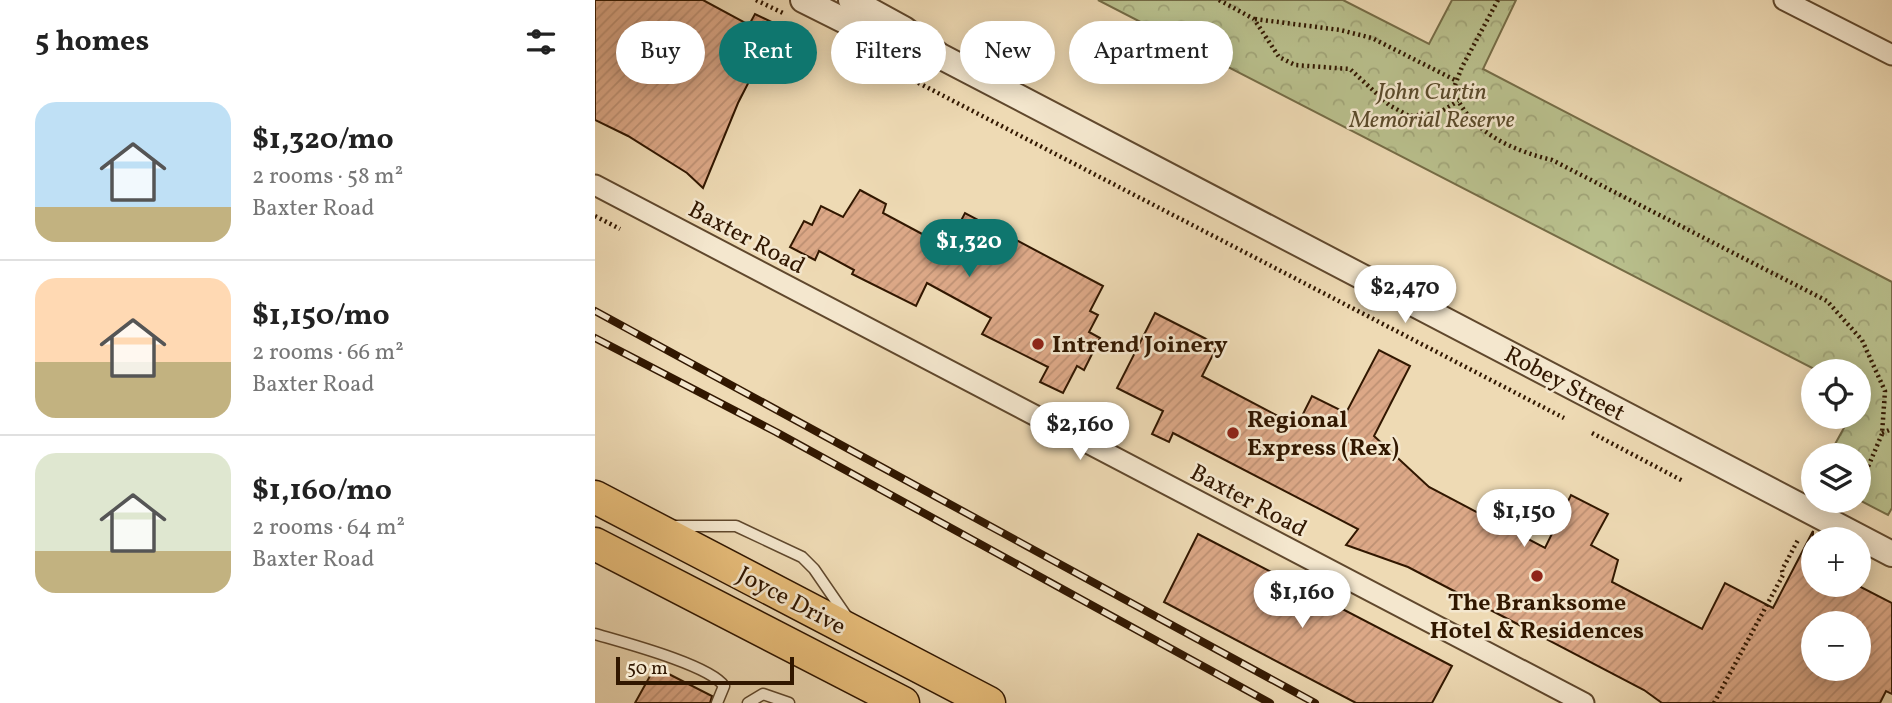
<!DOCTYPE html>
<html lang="en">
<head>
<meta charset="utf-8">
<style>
	:root { --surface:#fff; --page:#f2f2f2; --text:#222; --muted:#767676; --line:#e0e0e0; --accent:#0f766e }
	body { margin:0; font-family:Vollkorn,serif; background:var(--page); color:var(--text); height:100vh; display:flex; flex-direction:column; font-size:26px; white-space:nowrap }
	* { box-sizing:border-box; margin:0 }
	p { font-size:23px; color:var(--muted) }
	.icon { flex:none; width:38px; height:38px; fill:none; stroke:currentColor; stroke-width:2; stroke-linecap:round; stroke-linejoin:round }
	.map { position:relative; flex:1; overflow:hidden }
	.details { display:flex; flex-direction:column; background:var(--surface); width:595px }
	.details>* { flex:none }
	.guide { position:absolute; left:21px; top:21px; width:665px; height:63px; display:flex; gap:14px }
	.tools { position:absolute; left:1206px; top:359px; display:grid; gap:14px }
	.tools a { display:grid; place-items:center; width:70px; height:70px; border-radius:50%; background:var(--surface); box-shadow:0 4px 18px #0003; font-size:35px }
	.scale { position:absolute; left:21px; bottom:18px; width:178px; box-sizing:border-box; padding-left:7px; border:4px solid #311700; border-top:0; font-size:19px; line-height:24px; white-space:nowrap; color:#311700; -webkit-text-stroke:5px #f4e7ce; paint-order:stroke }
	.price { position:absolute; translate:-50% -60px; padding:0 16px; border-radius:24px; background:#fff; color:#222; font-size:23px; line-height:46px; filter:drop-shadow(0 2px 4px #0008) }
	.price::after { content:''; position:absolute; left:50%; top:42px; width:21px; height:16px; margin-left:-10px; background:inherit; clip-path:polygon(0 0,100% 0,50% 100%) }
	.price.active { background:var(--accent); color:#fff }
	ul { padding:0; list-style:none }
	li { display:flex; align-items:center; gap:21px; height:175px; padding:0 35px }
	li+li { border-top:2px solid var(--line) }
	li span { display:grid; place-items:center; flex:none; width:196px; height:140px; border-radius:21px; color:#555 }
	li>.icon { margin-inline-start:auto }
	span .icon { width:84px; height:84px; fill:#fffc; stroke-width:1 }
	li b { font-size:30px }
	h2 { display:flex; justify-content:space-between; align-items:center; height:84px; padding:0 35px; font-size:30px }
	.chip { padding:0 24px; border-radius:32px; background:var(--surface); box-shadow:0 4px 18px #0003; font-size:24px; line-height:63px }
	.chip.active { background:var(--accent); color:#fff }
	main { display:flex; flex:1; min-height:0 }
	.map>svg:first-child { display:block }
	.park { fill:url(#park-crowns); stroke:#756c46; stroke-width:2 }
	.building { fill:url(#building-hatch); stroke:#311700; stroke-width:2; fill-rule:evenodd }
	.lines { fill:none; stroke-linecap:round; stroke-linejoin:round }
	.service-casing { stroke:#60482d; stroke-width:13 }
	.minor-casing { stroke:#60482d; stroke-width:23 }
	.tertiary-casing { stroke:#60482d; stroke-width:28 }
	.primary-casing { stroke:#311700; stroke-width:35 }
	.path { stroke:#311700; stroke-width:4.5; stroke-dasharray:2 3.5; stroke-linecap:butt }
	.service { stroke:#f4e7ce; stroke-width:10 }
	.minor { stroke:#f4e7ce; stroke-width:19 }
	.tertiary { stroke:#f4e7ce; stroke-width:24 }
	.primary { stroke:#e7bd7a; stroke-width:32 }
	.rail-casing { stroke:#311700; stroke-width:8 }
	.rail { stroke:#f4e7ce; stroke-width:5; stroke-dasharray:16; stroke-linecap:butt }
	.poi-dot { fill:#8f2418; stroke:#f4e7ce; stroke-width:2.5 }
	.labels { text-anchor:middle; stroke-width:5; stroke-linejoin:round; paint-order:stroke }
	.park-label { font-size:24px; font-style:italic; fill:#5a4a2a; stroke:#f4e7ce }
	.street-label { font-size:24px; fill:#311700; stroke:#f4e7ce }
	.poi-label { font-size:24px; font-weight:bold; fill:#311700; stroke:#f4e7ce; text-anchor:start }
</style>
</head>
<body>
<main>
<section class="details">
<h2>5 homes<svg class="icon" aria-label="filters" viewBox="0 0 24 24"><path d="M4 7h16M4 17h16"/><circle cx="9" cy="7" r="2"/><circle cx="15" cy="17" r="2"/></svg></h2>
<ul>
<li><span style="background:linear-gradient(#bfe0f5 75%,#c2b280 0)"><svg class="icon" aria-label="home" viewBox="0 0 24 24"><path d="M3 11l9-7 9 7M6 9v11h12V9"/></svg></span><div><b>$1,320/mo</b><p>2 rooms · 58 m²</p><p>Baxter Road</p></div></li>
<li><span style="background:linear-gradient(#ffd9b3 60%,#c2b280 0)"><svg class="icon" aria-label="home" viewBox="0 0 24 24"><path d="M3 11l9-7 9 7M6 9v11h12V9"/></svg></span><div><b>$1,150/mo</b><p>2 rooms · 66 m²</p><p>Baxter Road</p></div></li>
<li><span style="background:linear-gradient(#dfe7d0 70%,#c2b280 0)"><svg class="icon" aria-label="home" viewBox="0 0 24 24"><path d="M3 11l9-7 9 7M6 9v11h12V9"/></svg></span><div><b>$1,160/mo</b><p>2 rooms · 64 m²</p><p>Baxter Road</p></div></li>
</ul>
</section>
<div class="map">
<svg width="1297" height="703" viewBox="0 0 1297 703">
	<defs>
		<pattern id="park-crowns" width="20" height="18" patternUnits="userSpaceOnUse" patternTransform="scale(1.75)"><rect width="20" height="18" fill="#b9c08d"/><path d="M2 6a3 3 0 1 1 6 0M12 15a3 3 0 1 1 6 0" fill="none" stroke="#a0a478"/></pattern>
		<pattern id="building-hatch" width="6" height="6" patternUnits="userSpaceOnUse" patternTransform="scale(1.75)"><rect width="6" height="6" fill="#dca887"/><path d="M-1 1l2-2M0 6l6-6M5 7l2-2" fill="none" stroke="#bd9073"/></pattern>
	</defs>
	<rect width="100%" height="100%" fill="#eedab4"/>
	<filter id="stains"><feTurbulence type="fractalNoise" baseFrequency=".00286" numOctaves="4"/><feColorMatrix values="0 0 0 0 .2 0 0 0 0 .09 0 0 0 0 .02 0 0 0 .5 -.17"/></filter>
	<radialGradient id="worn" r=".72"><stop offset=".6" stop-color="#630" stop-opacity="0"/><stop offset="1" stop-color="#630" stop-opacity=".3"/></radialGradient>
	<polygon class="park" points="503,0 748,0 834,44 857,0 921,0 888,69 1297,282 1297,508 1293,515 1264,500 1264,455 1234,455 1255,417 1264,416 1264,401 1267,394 1264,392 1264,371 1223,371"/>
	<g class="building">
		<polygon points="0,0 108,0 154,25 160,14 183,25 143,103 108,188 92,173 33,136 0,120"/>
		<polygon points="265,190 291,204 288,213 329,235 332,228 356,240 370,213 508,286 495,311 503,315 494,332 505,338 489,370 482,366 468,393 445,382 453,367 387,334 396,318 332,283 321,306 257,274 259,270 224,251 220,260 195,247 209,221 217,225 226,206 248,217"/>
		<path d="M 560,313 L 623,345 L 607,376 L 702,426 L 717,396 L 751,413 L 784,350 L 815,366 L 779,436 L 834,487 L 950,548 L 976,495 L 1013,514 L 996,545 L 1023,560 L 1017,582 L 1107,629 L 1130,583 L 1178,608 L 1218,531 L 1218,584 L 1260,584 L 1297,603 L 1297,694 L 1291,691 L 1285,703 L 1067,703 L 1049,690 L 813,567 L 751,545 L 763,529 L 578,433 L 574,442 L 557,434 L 568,411 L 522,388 ZM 1218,623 L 1264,623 L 1264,668 L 1218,668 Z"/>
		<polygon points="603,534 857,666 837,703 761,703 569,602"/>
		<polygon points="60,667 117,696 115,703 40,703"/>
	</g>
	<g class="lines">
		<g class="service-casing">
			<g id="service">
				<polyline points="77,526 141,526 207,557 219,569 252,617"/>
				<path d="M 0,634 C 27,642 115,665 129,686 L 122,703"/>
				<polyline points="153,703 168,694 194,703"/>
			</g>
		</g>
		<g class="minor-casing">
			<g id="minor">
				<polyline points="1189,0 1297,55"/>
				<polyline points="0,185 989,703"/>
			</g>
		</g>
		<g class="tertiary-casing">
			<g id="tertiary">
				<polyline points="208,0 272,32 324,50"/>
				<polyline points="256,0 309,29 345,56 1297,554"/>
			</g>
		</g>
		<g class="primary-casing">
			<g id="primary">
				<polyline points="0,497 394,703"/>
				<polyline points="0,544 308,703"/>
			</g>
		</g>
		<g class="path">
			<polyline points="161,0 188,13"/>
			<polyline points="624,0 659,19 684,57 700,65 755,69 794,105 814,116 844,113 863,101"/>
			<path d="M 903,0 L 867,67 L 858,90 C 875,132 916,150 957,160 L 1232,301 L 1267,340 L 1290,391 L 1287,434 L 1264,488"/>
			<polyline points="660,19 745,30 777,38 862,81"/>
			<polyline points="289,65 969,418"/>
			<polyline points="0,216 25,229"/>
			<polyline points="997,433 1088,481"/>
			<polyline points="1287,433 1297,429"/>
			<polyline points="1258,501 1258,500"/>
			<polyline points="1119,703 1188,575 1187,570 1203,540"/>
		</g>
		<use href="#service" class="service"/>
		<use href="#minor" class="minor"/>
		<use href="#tertiary" class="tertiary"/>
		<use href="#primary" class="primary"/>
		<g class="rail-casing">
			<g id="rail">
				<polyline points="0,311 720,703"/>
				<polyline points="0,338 181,432 675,703"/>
			</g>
		</g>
		<use href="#rail" class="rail"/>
	</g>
	<g class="poi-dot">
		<circle cx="443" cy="344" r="7"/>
		<circle cx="638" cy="433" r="7"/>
		<circle cx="942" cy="576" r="7"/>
	</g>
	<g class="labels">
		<g class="park-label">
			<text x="837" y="99">John Curtin<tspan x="837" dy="28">Memorial Reserve</tspan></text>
		</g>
		<g class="street-label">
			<text transform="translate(152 237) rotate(28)" y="8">Baxter Road</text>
			<text transform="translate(970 383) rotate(28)" y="8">Robey Street</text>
			<text transform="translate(654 500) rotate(28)" y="8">Baxter Road</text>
			<text transform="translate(197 600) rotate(28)" y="8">Joyce Drive</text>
		</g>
		<g class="poi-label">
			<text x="457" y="352">Intrend Joinery</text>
			<text x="652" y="427">Regional<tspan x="652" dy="28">Express (Rex)</tspan></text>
			<text x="942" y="610" text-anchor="middle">The Branksome<tspan x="942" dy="28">Hotel &amp; Residences</tspan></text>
		</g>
	</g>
	<rect width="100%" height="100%" filter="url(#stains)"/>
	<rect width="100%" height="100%" fill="url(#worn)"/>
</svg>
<div class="tools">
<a><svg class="icon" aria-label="locate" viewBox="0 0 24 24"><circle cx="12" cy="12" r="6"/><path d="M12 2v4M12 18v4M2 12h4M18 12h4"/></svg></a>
<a><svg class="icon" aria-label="layers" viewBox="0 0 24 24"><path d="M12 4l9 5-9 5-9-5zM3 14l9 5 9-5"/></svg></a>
<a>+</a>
<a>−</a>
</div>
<div class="scale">50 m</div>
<b class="price active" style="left:374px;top:279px">$1,320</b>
<b class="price" style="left:810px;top:325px">$2,470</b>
<b class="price" style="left:485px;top:462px">$2,160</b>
<b class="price" style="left:929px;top:549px">$1,150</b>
<b class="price" style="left:707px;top:630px">$1,160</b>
<div class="guide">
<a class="chip">Buy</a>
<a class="chip active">Rent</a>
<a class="chip">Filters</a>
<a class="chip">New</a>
<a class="chip">Apartment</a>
</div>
</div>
</main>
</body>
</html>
